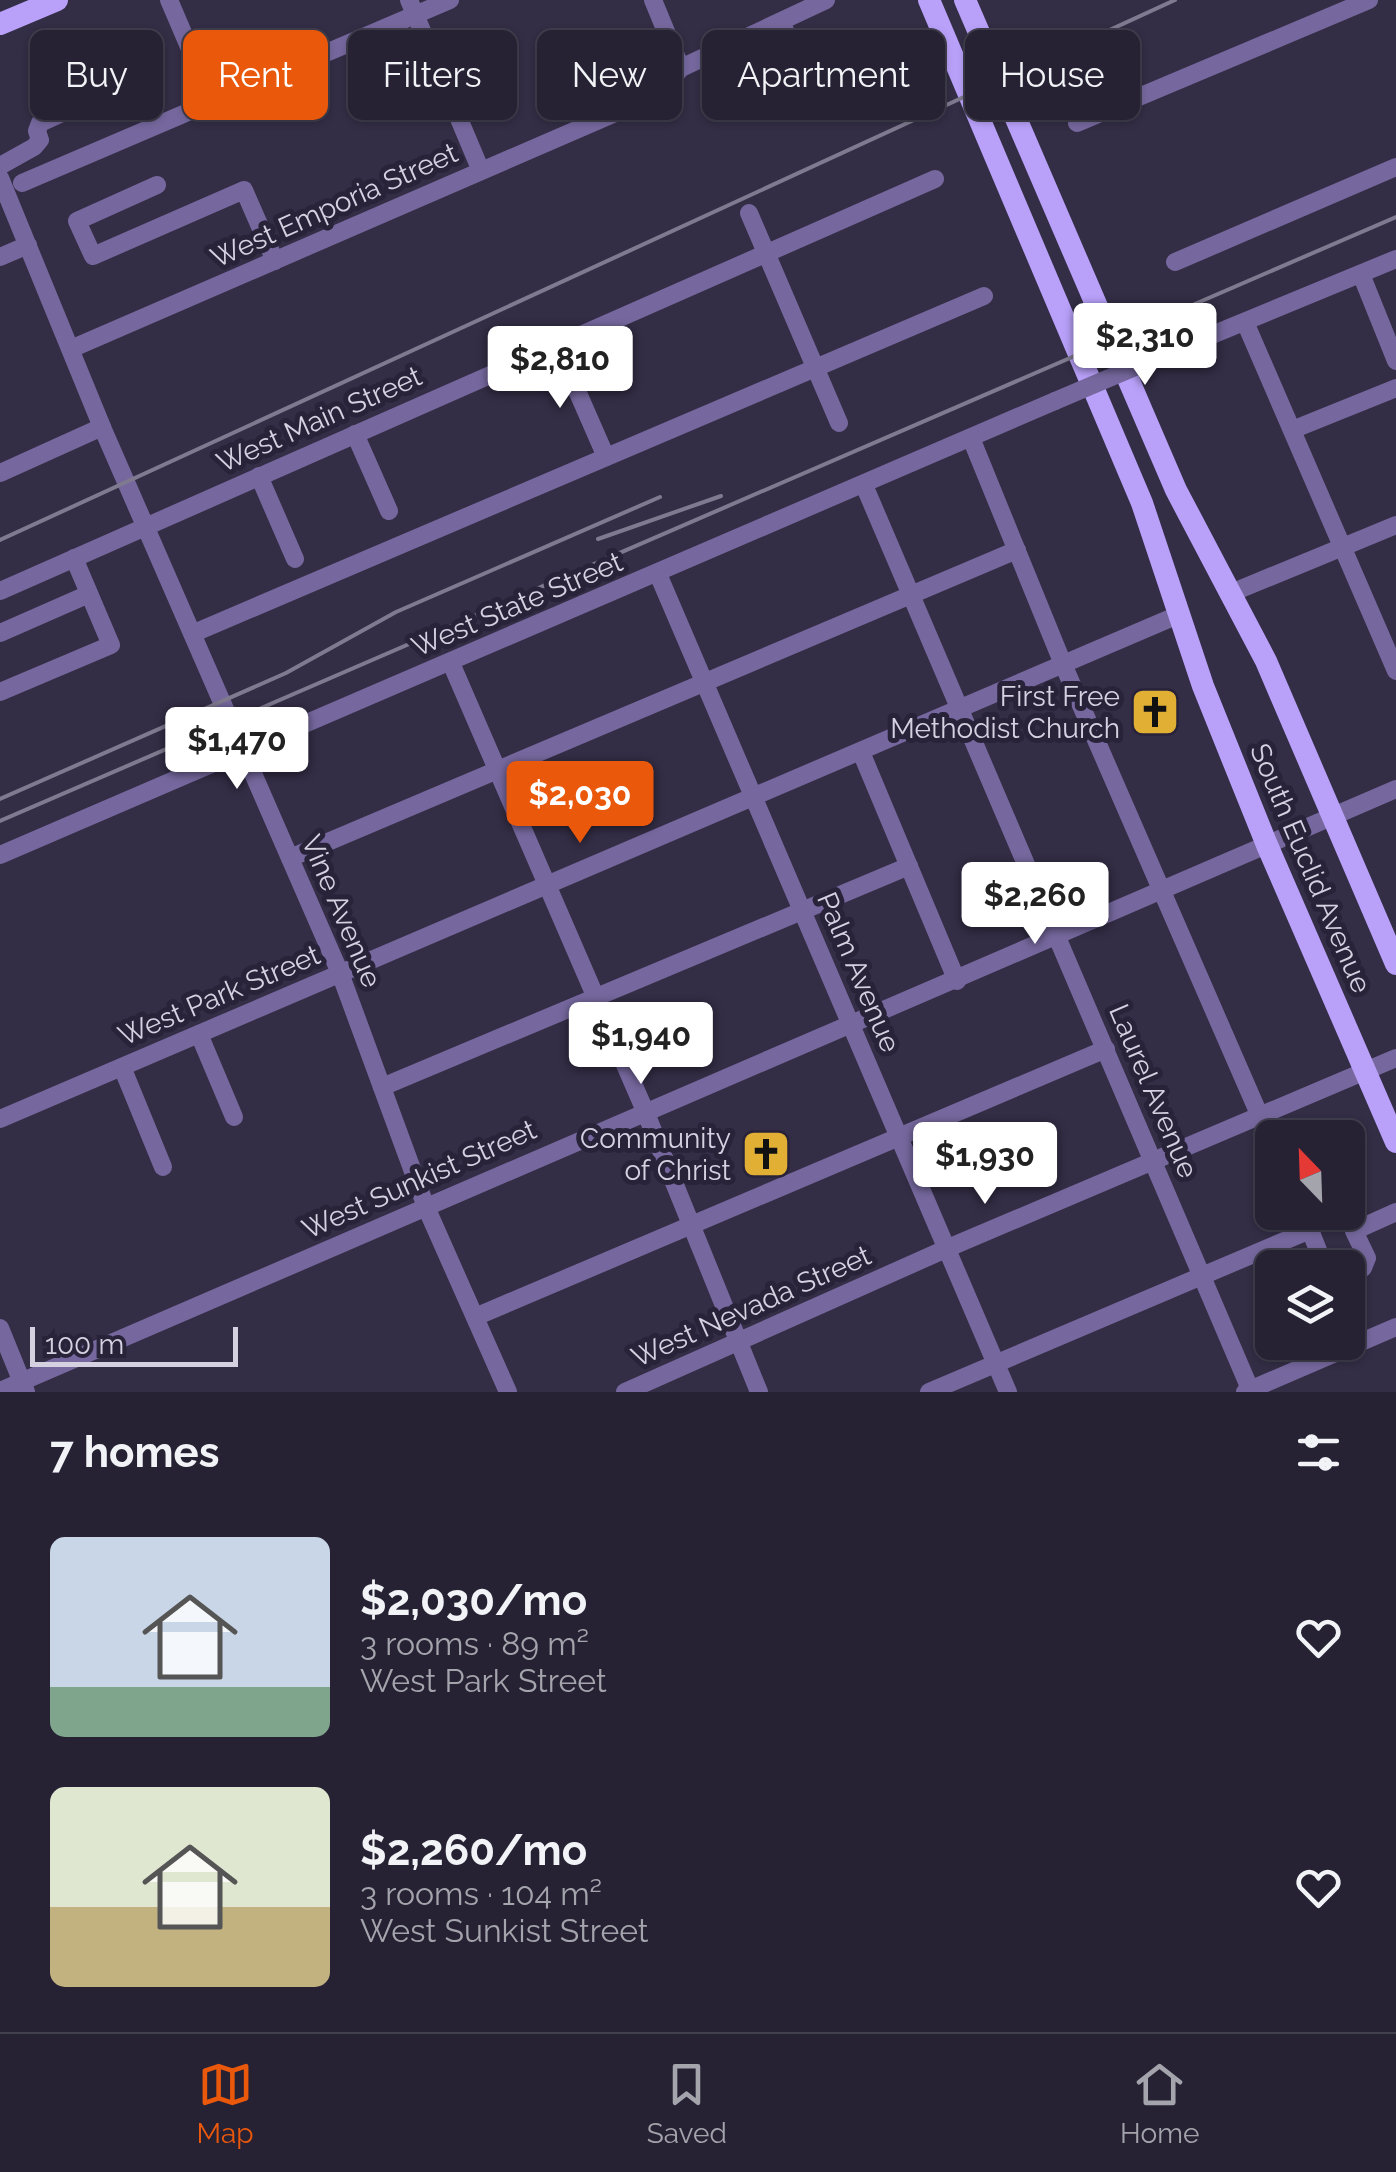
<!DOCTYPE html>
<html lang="en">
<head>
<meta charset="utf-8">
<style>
	:root { --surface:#262234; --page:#2e2a3c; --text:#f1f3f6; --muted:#a4a4ac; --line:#423f4f; --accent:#ea580c }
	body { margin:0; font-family:Raleway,sans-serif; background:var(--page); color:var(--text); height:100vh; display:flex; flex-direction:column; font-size:38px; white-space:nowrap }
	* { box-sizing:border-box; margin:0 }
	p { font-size:32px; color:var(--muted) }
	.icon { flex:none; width:55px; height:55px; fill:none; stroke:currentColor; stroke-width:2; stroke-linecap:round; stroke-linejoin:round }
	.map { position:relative; height:1392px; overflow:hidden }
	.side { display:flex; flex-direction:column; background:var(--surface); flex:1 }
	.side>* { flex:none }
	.banner { position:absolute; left:30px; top:30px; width:1338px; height:90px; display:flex; gap:20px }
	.needle { width:65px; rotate:337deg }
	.buttons { position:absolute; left:1255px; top:1120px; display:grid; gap:20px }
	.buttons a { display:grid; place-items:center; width:110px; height:110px; border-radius:15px; background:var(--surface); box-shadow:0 2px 8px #0004,0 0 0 2px var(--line); font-size:50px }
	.scale { position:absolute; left:30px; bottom:25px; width:208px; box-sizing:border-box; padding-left:10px; border:5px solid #d5d1e1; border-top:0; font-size:28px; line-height:35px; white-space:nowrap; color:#d5d1e1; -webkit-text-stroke:8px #29233a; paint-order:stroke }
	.price { position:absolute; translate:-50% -85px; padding:0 22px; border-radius:10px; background:#fff; color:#222; font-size:32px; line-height:65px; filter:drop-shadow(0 2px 5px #0008) }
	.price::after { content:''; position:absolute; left:50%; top:60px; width:30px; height:22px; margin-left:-15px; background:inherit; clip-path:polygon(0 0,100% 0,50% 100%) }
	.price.active { background:var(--accent); color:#fff }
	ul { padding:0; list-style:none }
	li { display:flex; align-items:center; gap:30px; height:250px; padding:0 50px }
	li span { display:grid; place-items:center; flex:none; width:280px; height:200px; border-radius:15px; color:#555 }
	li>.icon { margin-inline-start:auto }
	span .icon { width:120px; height:120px; fill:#fffc; stroke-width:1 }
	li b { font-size:42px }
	h2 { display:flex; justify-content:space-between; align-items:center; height:120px; padding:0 50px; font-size:42px }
	.chip { padding:0 35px; border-radius:15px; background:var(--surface); box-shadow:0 2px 8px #0004,0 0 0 2px var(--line); font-size:35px; line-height:90px }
	.chip.active { background:var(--accent); color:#fff }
	.dock { display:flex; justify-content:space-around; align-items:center; height:140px; border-top:2px solid var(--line); background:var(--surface); font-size:28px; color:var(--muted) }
	.dock a { display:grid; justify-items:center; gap:5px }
	.dock .active { color:var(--accent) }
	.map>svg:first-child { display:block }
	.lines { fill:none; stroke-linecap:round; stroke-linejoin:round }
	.minor { stroke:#76689e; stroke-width:18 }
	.major { stroke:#b9a1fa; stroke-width:22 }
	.rail { stroke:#7f7a8f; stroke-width:4 }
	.minor-bridge { stroke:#76689e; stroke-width:18 }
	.labels { text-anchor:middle; stroke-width:10; stroke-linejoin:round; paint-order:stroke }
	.street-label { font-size:28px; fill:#d5d1e1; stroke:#29233a }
	.poi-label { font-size:28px; fill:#d5d1e1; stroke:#29233a; text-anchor:end }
</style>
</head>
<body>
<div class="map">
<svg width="1396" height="1392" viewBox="0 0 1396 1392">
	<rect width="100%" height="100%" fill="#332d45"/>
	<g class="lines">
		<g class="minor">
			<polyline points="169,0 213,103"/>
			<polyline points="409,0 481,171"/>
			<polyline points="653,0 681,68"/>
			<polyline points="781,22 791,43"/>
			<polyline points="1077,123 1369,0"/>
			<polyline points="0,166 34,147 40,140 37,131 40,123 132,81"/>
			<polyline points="0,178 102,427 340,973 426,1207 508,1392"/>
			<polyline points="22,183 450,0"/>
			<polyline points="157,185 77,221 93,256 244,190 275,261"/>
			<polyline points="749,213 839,423"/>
			<polyline points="0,257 28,245"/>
			<polyline points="1175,262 1396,167"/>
			<polyline points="1361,274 1396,361"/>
			<polyline points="1245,322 1396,671"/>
			<polyline points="557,345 606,457"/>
			<polyline points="73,348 650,98 661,92 681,68 826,0"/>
			<polyline points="1161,356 1396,259"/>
			<polyline points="1292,430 1396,388"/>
			<polyline points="355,434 389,511"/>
			<polyline points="971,438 1063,664 1272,1144"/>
			<polyline points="0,473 102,427"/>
			<polyline points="259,476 295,559"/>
			<polyline points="864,485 1250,1389"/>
			<polyline points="658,574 1008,1392"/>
			<polyline points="0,591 935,179"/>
			<polyline points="1231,593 1396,525"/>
			<polyline points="0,633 89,594"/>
			<polyline points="194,633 984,296"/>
			<polyline points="451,663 645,1111 759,1392"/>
			<polyline points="0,692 111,645 74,558"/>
			<polyline points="861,752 957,981"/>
			<polyline points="0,855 1055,401"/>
			<polyline points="290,858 1017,550"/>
			<polyline points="199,1034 234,1117"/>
			<polyline points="122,1067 163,1167"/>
			<polyline points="382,1087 909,866"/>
			<polyline points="0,1119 1178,615"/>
			<polyline points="1303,1212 1325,1268"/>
			<polyline points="1348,1275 1363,1268 1367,1258 1354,1231 1396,1212"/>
			<polyline points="475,1317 1106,1049"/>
			<polyline points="0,1328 26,1392"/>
			<polyline points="0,1391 1396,789"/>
			<polyline points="625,1392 948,1248 1396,1058"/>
			<polyline points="929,1392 1310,1230"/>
			<polyline points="1245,1392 1396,1327"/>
		</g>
		<g class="major">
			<polyline points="929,0 1142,503 1203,686 1267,845 1396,1142"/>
			<polyline points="965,0 1176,490 1266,661 1396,964"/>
			<polyline points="0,24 57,0"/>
		</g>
		<g class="rail">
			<polyline points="598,539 721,496"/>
			<polyline points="0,540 1175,0"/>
			<polyline points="0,799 286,673 396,612 660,497"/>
			<polyline points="0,821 1396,217"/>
		</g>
		<polyline class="minor-bridge" points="1055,401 1161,356"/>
	</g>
	<defs>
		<g id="church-square" transform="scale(2.5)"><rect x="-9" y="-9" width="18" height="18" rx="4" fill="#e1af34" stroke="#29233a"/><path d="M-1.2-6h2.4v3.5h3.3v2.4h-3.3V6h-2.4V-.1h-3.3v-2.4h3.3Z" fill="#111"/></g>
	</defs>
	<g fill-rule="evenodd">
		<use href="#church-square" x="1155" y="712"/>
		<use href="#church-square" x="766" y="1154"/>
	</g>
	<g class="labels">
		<g class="street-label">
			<text transform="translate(334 205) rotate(-24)" y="10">West Emporia Street</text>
			<text transform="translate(319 419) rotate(-24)" y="10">West Main Street</text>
			<text transform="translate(517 604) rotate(-23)" y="10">West State Street</text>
			<text transform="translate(1311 868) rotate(67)" y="10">South Euclid Avenue</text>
			<text transform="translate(342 911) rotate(67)" y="10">Vine Avenue</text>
			<text transform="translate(859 972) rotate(67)" y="10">Palm Avenue</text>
			<text transform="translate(219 995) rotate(-23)" y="10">West Park Street</text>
			<text transform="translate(1154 1091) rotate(67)" y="10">Laurel Avenue</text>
			<text transform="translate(419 1179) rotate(-24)" y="10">West Sunkist Street</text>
			<text transform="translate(751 1306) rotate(-24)" y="10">West Nevada Street</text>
		</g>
		<g class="poi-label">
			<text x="1120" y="706">First Free<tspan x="1120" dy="32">Methodist Church</tspan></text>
			<text x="731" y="1148">Community<tspan x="731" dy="32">of Christ</tspan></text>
		</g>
	</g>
</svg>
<div class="buttons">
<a><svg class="needle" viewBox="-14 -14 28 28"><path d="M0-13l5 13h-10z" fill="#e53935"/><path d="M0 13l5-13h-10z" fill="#a4a4ac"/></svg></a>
<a><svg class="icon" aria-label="layers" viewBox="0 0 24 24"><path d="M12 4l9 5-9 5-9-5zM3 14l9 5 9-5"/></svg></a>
</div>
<div class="scale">100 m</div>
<b class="price" style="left:1145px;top:388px">$2,310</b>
<b class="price" style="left:560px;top:411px">$2,810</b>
<b class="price" style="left:237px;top:792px">$1,470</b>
<b class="price active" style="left:580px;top:846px">$2,030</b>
<b class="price" style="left:1035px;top:947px">$2,260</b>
<b class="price" style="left:641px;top:1087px">$1,940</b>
<b class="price" style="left:985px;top:1207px">$1,930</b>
<div class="banner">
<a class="chip">Buy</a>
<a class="chip active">Rent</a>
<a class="chip">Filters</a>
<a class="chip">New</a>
<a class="chip">Apartment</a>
<a class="chip">House</a>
</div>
</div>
<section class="side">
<h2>7 homes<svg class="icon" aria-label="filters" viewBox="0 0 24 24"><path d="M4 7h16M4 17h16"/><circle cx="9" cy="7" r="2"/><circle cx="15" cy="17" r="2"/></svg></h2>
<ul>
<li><span style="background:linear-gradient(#c9d6e8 75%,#7fa58c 0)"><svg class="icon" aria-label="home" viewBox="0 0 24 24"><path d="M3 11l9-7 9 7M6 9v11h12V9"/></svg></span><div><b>$2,030/mo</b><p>3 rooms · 89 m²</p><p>West Park Street</p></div><svg class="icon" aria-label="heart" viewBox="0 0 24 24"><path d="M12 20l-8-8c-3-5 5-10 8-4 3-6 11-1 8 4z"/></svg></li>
<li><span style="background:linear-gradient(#dfe7d0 60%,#c2b280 0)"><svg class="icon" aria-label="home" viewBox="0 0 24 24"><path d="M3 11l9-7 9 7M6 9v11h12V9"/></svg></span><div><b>$2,260/mo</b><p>3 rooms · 104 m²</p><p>West Sunkist Street</p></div><svg class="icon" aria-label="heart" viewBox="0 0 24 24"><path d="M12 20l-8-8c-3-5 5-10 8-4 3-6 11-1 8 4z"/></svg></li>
</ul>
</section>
<nav class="dock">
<a class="active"><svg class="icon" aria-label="map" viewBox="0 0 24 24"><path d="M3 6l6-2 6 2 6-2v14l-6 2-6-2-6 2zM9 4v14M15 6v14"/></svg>Map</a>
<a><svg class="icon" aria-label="saved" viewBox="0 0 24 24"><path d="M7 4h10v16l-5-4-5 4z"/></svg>Saved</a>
<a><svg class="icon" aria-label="home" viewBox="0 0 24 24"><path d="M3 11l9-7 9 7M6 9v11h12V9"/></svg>Home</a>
</nav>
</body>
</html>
